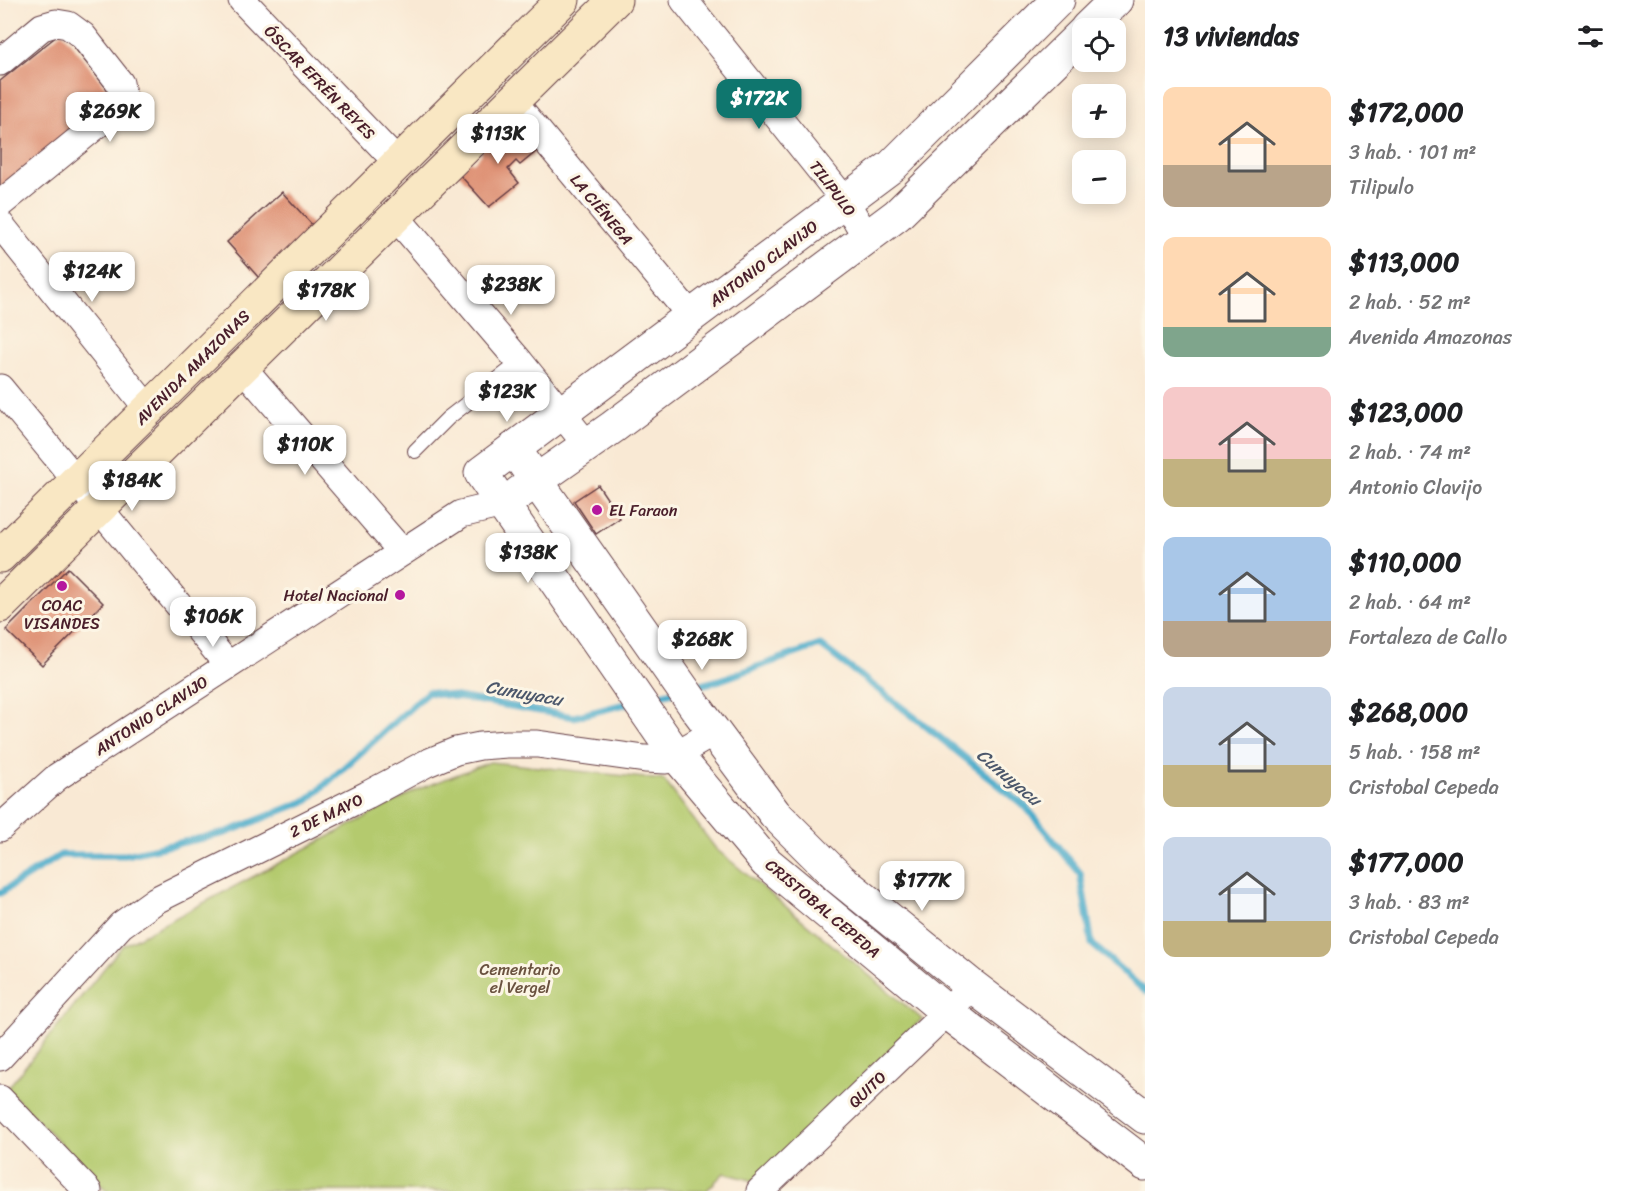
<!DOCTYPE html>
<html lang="es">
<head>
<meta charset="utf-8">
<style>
	:root { --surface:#fff; --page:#f6f6f6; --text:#202124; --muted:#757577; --accent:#0f766e }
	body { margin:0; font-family:Sriracha,sans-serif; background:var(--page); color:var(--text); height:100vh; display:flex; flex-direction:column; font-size:22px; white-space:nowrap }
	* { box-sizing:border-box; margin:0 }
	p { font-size:20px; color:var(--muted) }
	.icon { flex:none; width:33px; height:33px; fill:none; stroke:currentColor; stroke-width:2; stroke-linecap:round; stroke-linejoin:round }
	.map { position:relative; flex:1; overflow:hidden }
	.sheet { display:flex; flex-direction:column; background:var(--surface); width:480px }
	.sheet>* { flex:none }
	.tools { position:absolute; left:1072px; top:18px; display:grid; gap:12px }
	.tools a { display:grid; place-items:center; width:54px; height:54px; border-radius:12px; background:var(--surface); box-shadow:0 3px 15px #0003; font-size:30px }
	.price { position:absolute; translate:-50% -51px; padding:0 14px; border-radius:12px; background:#fff; color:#222; font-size:20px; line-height:39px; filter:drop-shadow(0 2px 3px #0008) }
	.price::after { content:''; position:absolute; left:50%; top:36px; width:18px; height:14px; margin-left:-9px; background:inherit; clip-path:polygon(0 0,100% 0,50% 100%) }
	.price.current { background:var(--accent); color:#fff }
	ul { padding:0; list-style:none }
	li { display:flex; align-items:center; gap:18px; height:150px; padding:0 18px }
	li span { display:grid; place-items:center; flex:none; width:168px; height:120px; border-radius:12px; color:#555 }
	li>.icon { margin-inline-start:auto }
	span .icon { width:72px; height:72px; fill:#fffc; stroke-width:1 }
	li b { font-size:26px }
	h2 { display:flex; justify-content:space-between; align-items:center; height:72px; padding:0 18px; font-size:26px }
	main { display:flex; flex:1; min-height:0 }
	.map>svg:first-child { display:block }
	.green { fill:#b4ca6e; stroke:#7f744c; stroke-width:1.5 }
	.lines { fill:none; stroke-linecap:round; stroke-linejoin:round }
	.stream { stroke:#4caccb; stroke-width:7 }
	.building { fill:#de9073 }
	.service-casing { stroke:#643d44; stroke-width:16 }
	.minor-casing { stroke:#643d44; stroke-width:29 }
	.tertiary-casing { stroke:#643d44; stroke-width:35 }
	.secondary-casing { stroke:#643d44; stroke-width:35 }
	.service { stroke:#fff; stroke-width:14 }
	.minor { stroke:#fff; stroke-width:27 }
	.tertiary { stroke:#fff; stroke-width:33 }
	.secondary { stroke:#f9e7c3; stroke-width:33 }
	.poi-dot { fill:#b5179e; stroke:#fcf5e5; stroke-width:2 }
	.labels { text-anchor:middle; stroke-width:6; stroke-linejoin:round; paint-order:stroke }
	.street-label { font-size:16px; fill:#4a1f2b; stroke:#fcf5e5 }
	.poi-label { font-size:16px; fill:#4a1f2b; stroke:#fcf5e5; text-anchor:start }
	.park-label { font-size:16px; fill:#6a523f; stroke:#fcf5e5 }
	.water-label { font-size:18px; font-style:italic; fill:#4b576b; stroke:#fcf5e5 }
</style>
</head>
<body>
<main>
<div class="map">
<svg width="1145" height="1191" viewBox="0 0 1145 1191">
	<rect width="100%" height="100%" fill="#fcf5e5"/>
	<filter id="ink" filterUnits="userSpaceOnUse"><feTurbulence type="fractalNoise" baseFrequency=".0167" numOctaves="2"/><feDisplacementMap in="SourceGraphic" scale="12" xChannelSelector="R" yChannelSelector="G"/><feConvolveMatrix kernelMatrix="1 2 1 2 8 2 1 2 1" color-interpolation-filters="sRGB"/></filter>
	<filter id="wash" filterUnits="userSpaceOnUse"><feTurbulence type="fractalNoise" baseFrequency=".008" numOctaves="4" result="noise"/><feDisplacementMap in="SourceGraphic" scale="24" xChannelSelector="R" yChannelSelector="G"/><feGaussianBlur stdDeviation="1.35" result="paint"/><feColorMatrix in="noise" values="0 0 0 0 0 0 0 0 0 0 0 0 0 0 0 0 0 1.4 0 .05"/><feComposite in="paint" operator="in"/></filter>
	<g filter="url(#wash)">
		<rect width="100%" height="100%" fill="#f9e9d4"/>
		<polygon class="green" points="490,762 664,780 716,849 922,1019 754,1181 724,1173 706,1191 107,1191 7,1089 122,946 419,789"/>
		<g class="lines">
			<g class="stream">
				<polyline points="693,687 720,680 820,645 922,723 1026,807 1080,873 1092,944 1145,991"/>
				<polyline points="649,698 673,692"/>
				<polyline points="0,893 61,855 126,855 225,833 308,800 428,692 574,717 629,703"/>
			</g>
		</g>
		<g id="blocks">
			<g class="building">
				<polygon points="62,32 115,99 0,190 0,81"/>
				<polygon points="514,122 537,151 520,165 516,161 508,169 519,183 489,207 458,173 470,161 473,163 482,154 481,151"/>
				<polygon points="282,192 315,228 259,278 227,242"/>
				<polygon points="598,485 620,518 596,534 574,501"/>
				<polygon points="68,568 103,603 42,665 6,630"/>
			</g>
		</g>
	</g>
	<g filter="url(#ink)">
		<use href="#blocks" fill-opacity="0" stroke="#643d44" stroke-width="1.5"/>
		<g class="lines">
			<g class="service-casing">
				<polyline id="service" points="415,451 448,418 520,362"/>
			</g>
			<g class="minor-casing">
				<g id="minor">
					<polyline points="242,0 398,163"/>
					<polyline points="684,0 845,201 867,238"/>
					<polyline points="0,62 42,27 56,23 68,25 83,36 120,83 122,94 120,103 109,115 0,204"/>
					<polyline points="513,101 692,317"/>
					<polyline points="396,217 520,362 587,445"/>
					<polyline points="0,224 149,410"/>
					<polyline points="243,368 402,552"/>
					<polyline points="0,388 228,665"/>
					<polyline points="0,828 57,777 461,514 503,504"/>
					<polyline points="0,1057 121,925 156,900 367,795 427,763 456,751 480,746 507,744 537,744 645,759 666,760 715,732"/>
					<polyline points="0,1099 88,1191"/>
					<polyline points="760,1191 947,1012 972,986"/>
				</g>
			</g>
			<g class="tertiary-casing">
				<g id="tertiary">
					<polyline points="1058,0 892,166 481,473 676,755 766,862 947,1012 1145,1164"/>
					<polyline points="1087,28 1116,0"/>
					<polyline points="514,449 697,709 775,814 840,879 972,986 1145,1117"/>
					<polyline points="519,493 613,427 897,215 1083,33"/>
				</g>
			</g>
			<g class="secondary-casing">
				<g id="secondary">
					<polyline points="0,556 563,0"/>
					<polyline points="0,606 615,0"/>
				</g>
			</g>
			<use href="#service" class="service"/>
			<use href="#minor" class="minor"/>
			<use href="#tertiary" class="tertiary"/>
			<use href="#secondary" class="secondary"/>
		</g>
	</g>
	<g class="poi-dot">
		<circle cx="597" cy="510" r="6"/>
		<circle cx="62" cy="586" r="6"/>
		<circle cx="400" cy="595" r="6"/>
	</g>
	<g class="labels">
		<g class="street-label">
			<text transform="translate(320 82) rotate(46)" y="6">ÓSCAR EFRÉN REYES</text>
			<text transform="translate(833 188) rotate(53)" y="6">TILIPULO</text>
			<text transform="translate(602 209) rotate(50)" y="6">LA CIÉNEGA</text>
			<text transform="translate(763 263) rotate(-37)" y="6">ANTONIO CLAVIJO</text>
			<text transform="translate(192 367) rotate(-45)" y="6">AVENIDA AMAZONAS</text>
			<text transform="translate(151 715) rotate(-33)" y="6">ANTONIO CLAVIJO</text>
			<text transform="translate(326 815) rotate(-26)" y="6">2 DE MAYO</text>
			<text transform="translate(823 908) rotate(40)" y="6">CRISTOBAL CEPEDA</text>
			<text transform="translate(867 1089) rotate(-44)" y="6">QUITO</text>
		</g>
		<g class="poi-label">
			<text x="609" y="516">EL Faraon</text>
			<text x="388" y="601" text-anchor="end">Hotel Nacional</text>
			<text x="62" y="611" text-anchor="middle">COAC<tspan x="62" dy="18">VISANDES</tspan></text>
		</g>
		<g class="park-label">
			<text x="520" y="975">Cementario<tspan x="520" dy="18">el Vergel</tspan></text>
		</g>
		<g class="water-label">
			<text transform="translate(524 693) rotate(10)" y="6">Cunuyacu</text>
			<text transform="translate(1009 777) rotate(40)" y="6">Cunuyacu</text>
		</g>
	</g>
</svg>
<div class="tools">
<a><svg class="icon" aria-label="locate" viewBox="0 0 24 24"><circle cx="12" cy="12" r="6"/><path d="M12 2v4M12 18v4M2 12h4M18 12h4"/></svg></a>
<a>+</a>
<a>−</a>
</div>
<b class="price current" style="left:759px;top:130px">$172K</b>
<b class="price" style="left:110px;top:143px">$269K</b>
<b class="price" style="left:498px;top:165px">$113K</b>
<b class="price" style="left:92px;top:303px">$124K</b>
<b class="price" style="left:511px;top:316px">$238K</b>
<b class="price" style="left:326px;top:322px">$178K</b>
<b class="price" style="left:507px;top:423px">$123K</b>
<b class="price" style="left:305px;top:476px">$110K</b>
<b class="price" style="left:132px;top:512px">$184K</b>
<b class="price" style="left:528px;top:584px">$138K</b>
<b class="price" style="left:213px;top:648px">$106K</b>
<b class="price" style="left:702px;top:671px">$268K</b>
<b class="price" style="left:922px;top:912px">$177K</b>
</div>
<section class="sheet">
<h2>13 viviendas<svg class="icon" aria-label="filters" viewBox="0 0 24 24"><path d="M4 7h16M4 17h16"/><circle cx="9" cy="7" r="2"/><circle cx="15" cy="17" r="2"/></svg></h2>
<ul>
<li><span style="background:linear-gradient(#ffd9b3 65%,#b9a48a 0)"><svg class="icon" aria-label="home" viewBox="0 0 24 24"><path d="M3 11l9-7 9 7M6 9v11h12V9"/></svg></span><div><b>$172,000</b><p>3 hab. · 101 m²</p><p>Tilipulo</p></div></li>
<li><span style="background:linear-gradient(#ffd9b3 75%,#7fa58c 0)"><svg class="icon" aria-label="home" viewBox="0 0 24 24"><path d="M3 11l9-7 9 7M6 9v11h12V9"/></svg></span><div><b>$113,000</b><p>2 hab. · 52 m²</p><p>Avenida Amazonas</p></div></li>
<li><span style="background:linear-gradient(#f6c9c9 60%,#c2b280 0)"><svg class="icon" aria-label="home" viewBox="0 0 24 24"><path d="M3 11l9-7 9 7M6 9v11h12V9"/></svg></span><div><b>$123,000</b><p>2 hab. · 74 m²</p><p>Antonio Clavijo</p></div></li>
<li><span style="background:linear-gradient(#a9c7e8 70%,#b9a48a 0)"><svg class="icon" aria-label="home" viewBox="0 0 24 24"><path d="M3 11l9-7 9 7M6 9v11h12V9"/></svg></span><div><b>$110,000</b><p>2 hab. · 64 m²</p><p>Fortaleza de Callo</p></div></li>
<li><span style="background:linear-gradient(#c9d6e8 65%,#c2b280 0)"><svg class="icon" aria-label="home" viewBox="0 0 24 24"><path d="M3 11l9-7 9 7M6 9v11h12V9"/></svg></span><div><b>$268,000</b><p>5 hab. · 158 m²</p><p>Cristobal Cepeda</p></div></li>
<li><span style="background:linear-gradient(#c9d6e8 70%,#c2b280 0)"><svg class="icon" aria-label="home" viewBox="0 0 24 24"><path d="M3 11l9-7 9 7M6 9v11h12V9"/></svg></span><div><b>$177,000</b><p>3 hab. · 83 m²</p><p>Cristobal Cepeda</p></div></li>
</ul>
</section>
</main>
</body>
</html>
